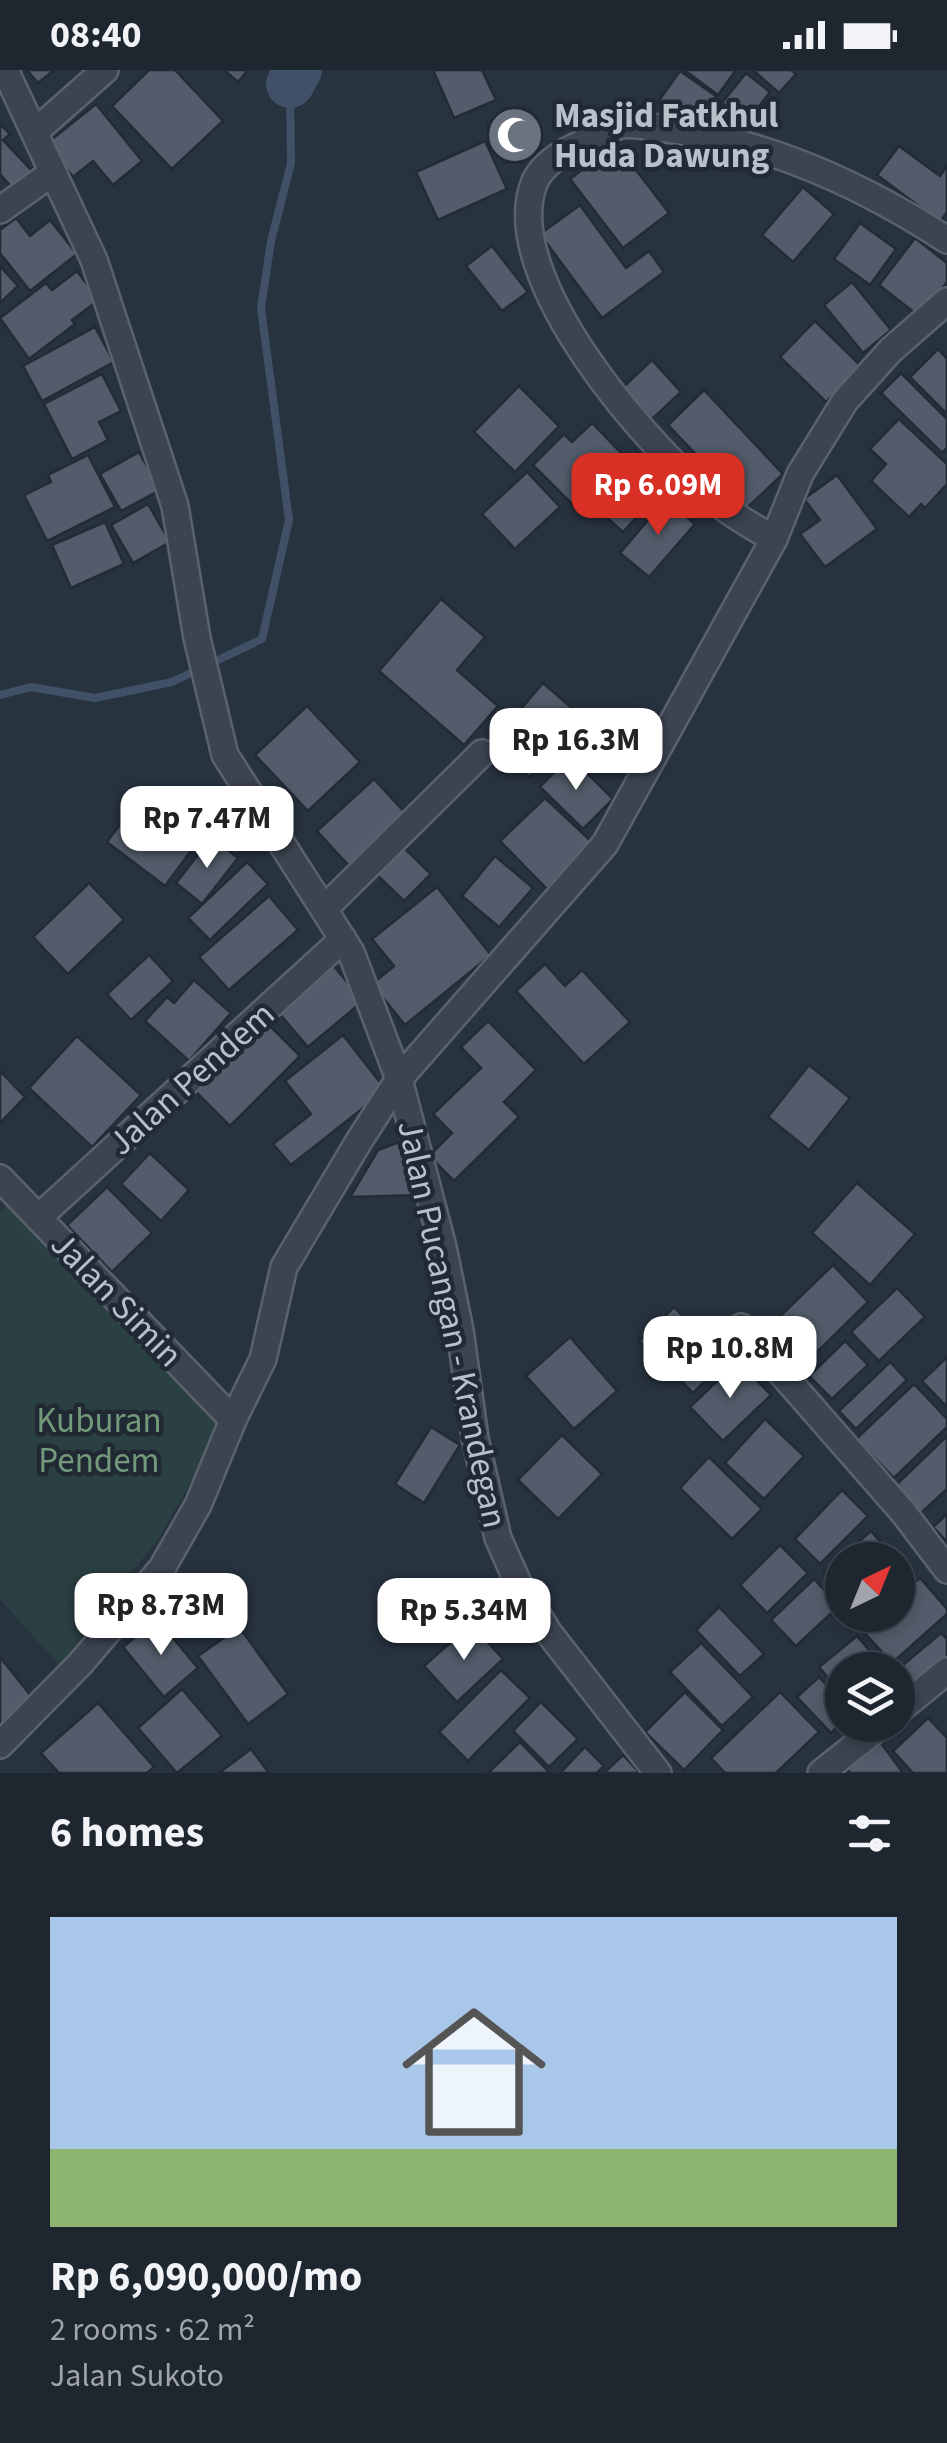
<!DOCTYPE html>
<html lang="en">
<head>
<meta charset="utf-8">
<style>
	:root { --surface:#1e2630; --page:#2b323c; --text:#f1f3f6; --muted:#a1a5ab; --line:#3c434c; --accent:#d93025 }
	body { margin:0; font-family:"Source Sans 3",sans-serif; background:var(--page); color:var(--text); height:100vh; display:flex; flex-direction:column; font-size:38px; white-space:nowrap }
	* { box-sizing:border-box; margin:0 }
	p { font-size:32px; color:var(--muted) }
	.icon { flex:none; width:55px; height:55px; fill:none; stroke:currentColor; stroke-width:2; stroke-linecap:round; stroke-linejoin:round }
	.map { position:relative; height:1703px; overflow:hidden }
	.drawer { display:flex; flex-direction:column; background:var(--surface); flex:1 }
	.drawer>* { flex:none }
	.needle { width:65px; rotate:43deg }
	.fabs { position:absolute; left:825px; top:1472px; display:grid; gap:20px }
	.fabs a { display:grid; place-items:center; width:90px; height:90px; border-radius:50%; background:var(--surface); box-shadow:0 5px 15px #0003,0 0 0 2px var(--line); font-size:50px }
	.price { position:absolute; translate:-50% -85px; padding:0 22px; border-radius:20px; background:#fff; color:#222; font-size:32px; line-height:65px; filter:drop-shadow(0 2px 5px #0008) }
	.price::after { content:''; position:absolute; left:50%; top:60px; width:30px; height:22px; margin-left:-15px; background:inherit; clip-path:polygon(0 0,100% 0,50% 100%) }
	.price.active { background:var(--accent); color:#fff }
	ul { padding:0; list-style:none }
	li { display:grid; align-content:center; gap:20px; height:530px; padding:0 50px }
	li span { display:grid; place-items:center; height:310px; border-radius:0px; color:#555 }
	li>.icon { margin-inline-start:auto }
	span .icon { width:180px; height:180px; fill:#fffc; stroke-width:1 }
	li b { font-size:42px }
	h2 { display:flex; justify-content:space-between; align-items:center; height:120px; padding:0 50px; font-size:42px }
	.status { display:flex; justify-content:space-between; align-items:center; height:70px; padding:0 50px; background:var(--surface); direction:ltr }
	.status svg { height:28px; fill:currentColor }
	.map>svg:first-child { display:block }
	.green { fill:#2b4042 }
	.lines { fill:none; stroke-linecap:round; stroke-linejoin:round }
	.stream { stroke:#405167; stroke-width:8 }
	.river { stroke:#405167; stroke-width:48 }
	.building { fill:#525c6a; stroke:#232b37; stroke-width:2.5 }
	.minor-casing { stroke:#5a626d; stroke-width:30 }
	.minor { stroke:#3c4450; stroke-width:25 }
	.labels { text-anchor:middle; stroke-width:9; stroke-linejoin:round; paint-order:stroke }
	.poi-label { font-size:35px; font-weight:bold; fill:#b9c0ca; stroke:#212935; text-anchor:start }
	.street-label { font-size:35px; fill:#b9c0ca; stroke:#212935 }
	.park-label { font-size:35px; fill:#72997a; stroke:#212935 }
</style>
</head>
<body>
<div class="status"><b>08:40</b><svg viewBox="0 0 49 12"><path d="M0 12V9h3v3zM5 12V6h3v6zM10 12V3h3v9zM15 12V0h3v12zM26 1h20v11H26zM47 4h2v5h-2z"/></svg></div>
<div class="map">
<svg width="947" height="1703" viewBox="0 0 947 1703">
	<rect width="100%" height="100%" fill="#283340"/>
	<polygon class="green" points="7,1135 223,1356 160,1466 60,1596 0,1529 0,1144"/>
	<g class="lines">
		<polyline class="stream" points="0,625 31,617 95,628 172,612 262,569 289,450 261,238 271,171 291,93 290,14"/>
		<polyline class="river" points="290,14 298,0"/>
	</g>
	<g class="building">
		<polygon points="27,0 54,0 38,13"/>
		<polygon points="149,0 175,0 223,51 172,99 112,36"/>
		<polygon points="224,0 248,0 238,12"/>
		<polygon points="433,0 482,0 496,30 454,48"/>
		<polygon points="688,0 736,0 718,25 687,2"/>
		<polygon points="753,0 791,0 796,4 779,23"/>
		<polygon points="680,1 716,26 695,57 658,32"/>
		<polygon points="746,3 770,22 747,52 722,33"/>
		<polygon points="96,34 142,91 113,115 93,91 73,107 46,74"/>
		<polygon points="525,37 542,77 504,93 487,53"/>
		<polygon points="0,54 10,64 3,70 33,102 14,120 0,104"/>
		<polygon points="485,71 507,119 438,150 416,102"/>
		<polygon points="616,74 669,143 623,178 570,109"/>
		<polygon points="899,76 940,106 947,96 947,142 940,152 877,105"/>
		<polygon points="803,117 834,144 793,192 762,165"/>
		<polygon points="580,135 626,198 649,181 664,202 602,248 540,164"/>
		<polygon points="16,148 30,166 50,150 77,184 30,221 0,183 0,160"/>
		<polygon points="860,153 896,179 870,215 834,189"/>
		<polygon points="915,168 947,193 947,212 920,247 879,215"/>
		<polygon points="492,176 528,222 502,241 466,196"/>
		<polygon points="0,196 18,216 0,233"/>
		<polygon points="77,201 99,230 72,250 75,254 29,289 0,248 46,213 52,220"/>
		<polygon points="852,212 891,260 863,283 824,235"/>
		<polygon points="815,251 861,296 826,332 780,287"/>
		<polygon points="95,257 114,292 42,331 23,296"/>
		<polygon points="938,279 947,289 947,344 910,307"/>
		<polygon points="652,290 681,322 649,352 620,320"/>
		<polygon points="901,303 947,349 947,378 942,383 881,323"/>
		<polygon points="102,304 121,341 99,352 108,370 72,389 44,334"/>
		<polygon points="519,316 559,356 515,402 474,362"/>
		<polygon points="704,320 783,404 747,438 668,355"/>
		<polygon points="899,349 947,394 947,414 925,438 921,434 909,447 871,411 886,394 870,379"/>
		<polygon points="592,353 628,390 578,440 533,395 564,364 572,372"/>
		<polygon points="139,382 160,420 121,441 100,404"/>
		<polygon points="88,385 115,437 47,471 24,425 51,412 48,405"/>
		<polygon points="630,397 658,424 623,462 594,436"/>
		<polygon points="527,402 560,437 515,479 482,444"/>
		<polygon points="837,405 877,459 825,497 800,464 820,450 804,429"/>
		<polygon points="666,429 695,454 649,507 620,483"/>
		<polygon points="148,434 170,472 133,493 111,455"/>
		<polygon points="105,452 124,494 71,518 52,475"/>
		<polygon points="441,529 485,567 457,600 498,636 464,675 379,601"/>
		<polygon points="543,613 581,646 529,707 491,674"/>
		<polygon points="307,636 360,692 308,741 255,685"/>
		<polygon points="570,686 613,729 583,759 540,717"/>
		<polygon points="374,709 408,746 351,798 317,761"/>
		<polygon points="545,728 593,773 547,819 500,771"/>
		<polygon points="138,730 196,774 165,816 107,772"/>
		<polygon points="212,767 238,788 202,834 176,813"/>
		<polygon points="402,776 431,804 404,831 375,803"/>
		<polygon points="495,786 533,818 499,857 462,826"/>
		<polygon points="247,792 268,814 210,870 188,848"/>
		<polygon points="89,813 124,850 68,904 33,867"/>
		<polygon points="437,817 491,885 405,955 372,914 394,896 372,869"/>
		<polygon points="269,826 298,860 229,920 199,887"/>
		<polygon points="149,885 173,911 131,950 107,924"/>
		<polygon points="332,894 363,931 308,977 277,941"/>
		<polygon points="545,894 565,916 582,900 630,952 584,994 516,921"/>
		<polygon points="194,910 231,943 189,991 145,951 167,927 174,933"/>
		<polygon points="263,949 300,986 230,1056 193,1019"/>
		<polygon points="488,951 536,1000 504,1032 519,1047 454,1111 429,1086 452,1063 433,1044 481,998 461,977"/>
		<polygon points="343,965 386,1020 291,1095 273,1074 311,1044 285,1011"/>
		<polygon points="77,966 141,1025 92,1077 29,1018"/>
		<polygon points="809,995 850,1028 809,1080 768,1047"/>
		<polygon points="0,1001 25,1027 0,1053"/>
		<polygon points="402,1071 420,1125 350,1127 378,1080"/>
		<polygon points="150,1083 189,1120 161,1151 121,1114"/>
		<polygon points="857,1113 915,1164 870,1215 812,1163"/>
		<polygon points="107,1117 152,1163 112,1202 67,1155"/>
		<polygon points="833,1195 868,1232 809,1290 773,1253"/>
		<polygon points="897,1218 925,1247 879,1291 851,1262"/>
		<polygon points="674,1237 697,1261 662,1295 639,1271"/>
		<polygon points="706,1263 729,1288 693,1323 669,1298"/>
		<polygon points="570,1267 617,1321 574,1359 526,1306"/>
		<polygon points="845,1271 868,1295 832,1329 809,1306"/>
		<polygon points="947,1287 947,1337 922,1311"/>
		<polygon points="738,1291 771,1325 723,1371 690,1337"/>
		<polygon points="890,1292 907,1310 856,1359 839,1341"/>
		<polygon points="914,1314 947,1349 947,1357 894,1408 856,1369"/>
		<polygon points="765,1349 804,1386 764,1429 725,1393"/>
		<polygon points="431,1357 460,1375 424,1433 395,1414"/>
		<polygon points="562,1365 602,1404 558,1449 518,1410"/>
		<polygon points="947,1366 947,1419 921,1443 895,1416"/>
		<polygon points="709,1387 762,1439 732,1469 680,1418"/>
		<polygon points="842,1420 868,1446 820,1494 795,1469"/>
		<polygon points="947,1444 947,1472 933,1457"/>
		<polygon points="871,1461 893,1487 890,1490 842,1490 842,1524 823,1503"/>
		<polygon points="780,1475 808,1503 767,1543 740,1515"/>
		<polygon points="920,1508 947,1539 947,1544 892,1593 861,1559 877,1545 898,1545 898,1527"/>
		<polygon points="814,1509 839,1536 796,1576 771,1550"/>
		<polygon points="719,1537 764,1584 740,1606 696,1560"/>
		<polygon points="157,1549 198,1598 164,1627 123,1577"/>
		<polygon points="471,1554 503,1589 457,1632 424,1596"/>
		<polygon points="239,1557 288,1624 248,1654 198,1586"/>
		<polygon points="941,1563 947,1569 947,1589 910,1620 897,1600"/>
		<polygon points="857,1566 886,1600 842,1600 842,1625 819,1597"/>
		<polygon points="701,1573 753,1627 722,1656 670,1602"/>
		<polygon points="0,1587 35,1631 0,1658"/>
		<polygon points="501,1600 530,1628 468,1691 439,1662"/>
		<polygon points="819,1607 842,1632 842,1652 831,1663 797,1627"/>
		<polygon points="182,1619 222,1666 177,1703 138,1658"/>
		<polygon points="685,1622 723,1660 684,1700 645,1662"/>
		<polygon points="780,1622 819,1662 776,1703 725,1703 711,1688"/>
		<polygon points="541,1632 578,1669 549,1697 513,1661"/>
		<polygon points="98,1633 154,1697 147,1703 59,1703 41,1683"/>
		<polygon points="928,1648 947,1668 947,1703 913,1703 893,1681"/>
		<polygon points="878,1669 903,1703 850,1703 844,1694"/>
		<polygon points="520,1672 550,1703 488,1703"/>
		<polygon points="585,1677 604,1696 597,1703 560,1703"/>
		<polygon points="251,1679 269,1703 219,1703"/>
		<polygon points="623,1685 640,1703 604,1703"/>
	</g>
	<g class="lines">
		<g class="minor-casing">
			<g id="minor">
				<polyline points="5,0 94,190 175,436 197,568 225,685 351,882 399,1009 443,1177 460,1260 475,1368 498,1468 519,1515 549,1563 658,1703"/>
				<polyline points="36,61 105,0"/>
				<polyline points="0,140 52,103"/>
				<path d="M 774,469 C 757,459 739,449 723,437 C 652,384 495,205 535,111 C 543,94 564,81 581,74 C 594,68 609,58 622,55 C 633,53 649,57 660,58 C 763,70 861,114 947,170"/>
				<polyline points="324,839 482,683"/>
				<polyline points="0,1108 233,1350"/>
				<polyline points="39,1147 343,869"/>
				<polyline points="741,1257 903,1442 947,1500"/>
				<polyline points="898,1641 947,1601"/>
				<polyline points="0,1675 80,1594 162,1498 198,1435 233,1350 263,1289 284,1197 359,1071 399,1009 605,774 774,469 800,404 845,331 891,280 947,231"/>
				<polyline points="821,1703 881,1655"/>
			</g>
		</g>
		<use href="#minor" class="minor"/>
	</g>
	<defs>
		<g id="mosque-disc" transform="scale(2.875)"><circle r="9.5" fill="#6b7280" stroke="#212935"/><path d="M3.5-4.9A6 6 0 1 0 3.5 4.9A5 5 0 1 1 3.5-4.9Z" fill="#fff"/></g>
	</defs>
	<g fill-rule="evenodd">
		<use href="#mosque-disc" x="515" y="65"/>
	</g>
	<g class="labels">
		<g class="poi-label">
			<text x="554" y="57">Masjid Fatkhul<tspan x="554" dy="40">Huda Dawung</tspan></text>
		</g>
		<g class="street-label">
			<text transform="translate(191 1008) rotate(-42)" y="12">Jalan Pendem</text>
			<text transform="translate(117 1229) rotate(46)" y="12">Jalan Simin</text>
			<text transform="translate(453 1254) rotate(78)" y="12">Jalan Pucangan - Krandegan</text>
		</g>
		<g class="park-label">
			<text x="99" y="1362">Kuburan<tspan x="99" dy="40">Pendem</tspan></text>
		</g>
	</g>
</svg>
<div class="fabs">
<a><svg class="needle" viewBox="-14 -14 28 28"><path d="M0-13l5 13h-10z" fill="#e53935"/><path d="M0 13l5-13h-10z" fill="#a1a5ab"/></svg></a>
<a><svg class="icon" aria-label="layers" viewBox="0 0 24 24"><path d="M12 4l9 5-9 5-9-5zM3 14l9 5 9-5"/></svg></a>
</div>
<b class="price active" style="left:658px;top:468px">Rp 6.09M</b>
<b class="price" style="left:576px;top:723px">Rp 16.3M</b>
<b class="price" style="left:207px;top:801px">Rp 7.47M</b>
<b class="price" style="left:730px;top:1331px">Rp 10.8M</b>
<b class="price" style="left:161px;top:1588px">Rp 8.73M</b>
<b class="price" style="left:464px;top:1593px">Rp 5.34M</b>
</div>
<section class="drawer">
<h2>6 homes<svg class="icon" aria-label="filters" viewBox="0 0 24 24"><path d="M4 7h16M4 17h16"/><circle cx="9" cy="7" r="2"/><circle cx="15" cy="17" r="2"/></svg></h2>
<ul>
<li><span style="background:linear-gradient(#a9c7e8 75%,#8fb573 0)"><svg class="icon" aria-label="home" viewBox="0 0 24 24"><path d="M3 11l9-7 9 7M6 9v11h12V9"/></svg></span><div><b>Rp 6,090,000/mo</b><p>2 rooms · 62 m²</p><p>Jalan Sukoto</p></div></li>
</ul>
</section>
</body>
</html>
